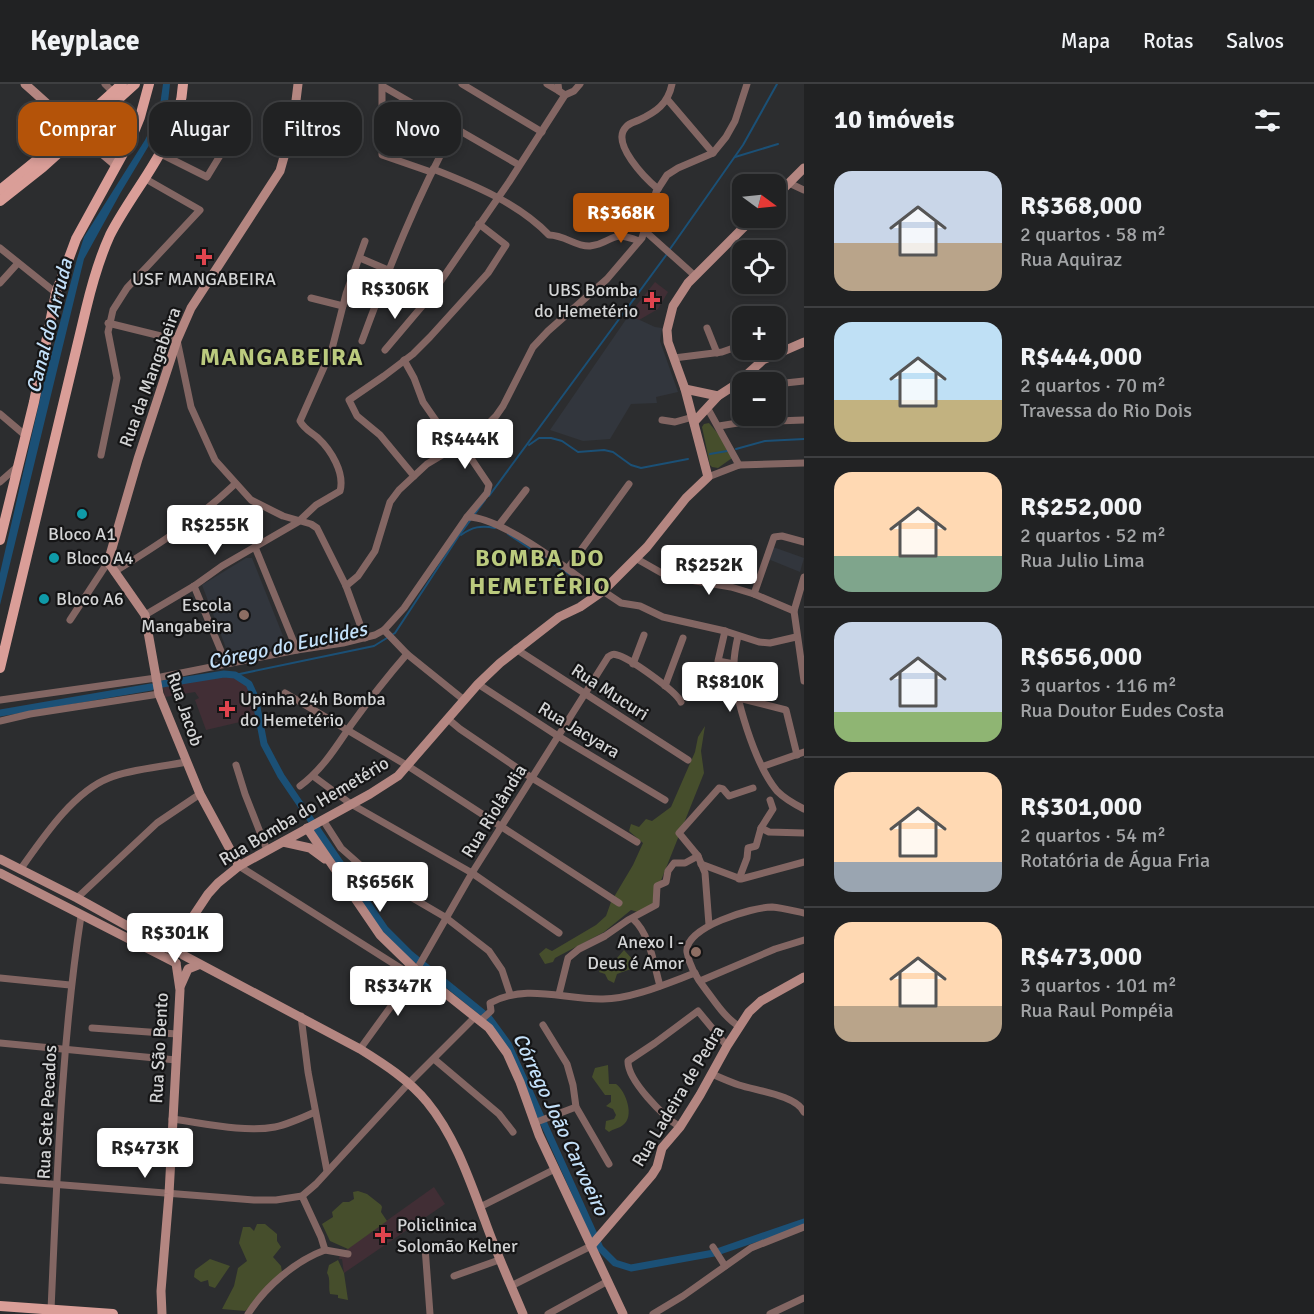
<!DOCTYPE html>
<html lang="pt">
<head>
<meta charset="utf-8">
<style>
	:root { --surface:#212223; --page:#2d2f30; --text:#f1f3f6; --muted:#a2a4a6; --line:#3e3f41; --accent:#b45309 }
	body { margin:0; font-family:Signika,sans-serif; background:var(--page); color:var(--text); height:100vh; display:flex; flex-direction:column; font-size:22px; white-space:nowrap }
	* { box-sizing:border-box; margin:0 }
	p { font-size:20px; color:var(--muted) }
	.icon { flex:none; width:33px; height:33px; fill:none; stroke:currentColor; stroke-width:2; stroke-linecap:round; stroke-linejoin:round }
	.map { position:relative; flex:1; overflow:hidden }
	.sheet { display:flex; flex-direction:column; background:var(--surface); width:510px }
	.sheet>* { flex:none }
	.guide { position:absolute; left:18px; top:18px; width:570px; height:54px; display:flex; gap:12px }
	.needle { width:39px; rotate:105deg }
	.controls { position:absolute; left:732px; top:90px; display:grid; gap:12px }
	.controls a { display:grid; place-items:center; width:54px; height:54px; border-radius:12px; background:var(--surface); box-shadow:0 3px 9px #0003,0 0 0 2px var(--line); font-size:30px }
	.price { position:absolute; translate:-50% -51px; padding:0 14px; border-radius:6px; background:#fff; color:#222; font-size:20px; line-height:39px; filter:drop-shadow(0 2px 3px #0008) }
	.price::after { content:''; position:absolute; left:50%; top:36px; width:18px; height:14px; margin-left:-9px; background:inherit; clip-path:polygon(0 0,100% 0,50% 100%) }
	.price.selected { background:var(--accent); color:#fff }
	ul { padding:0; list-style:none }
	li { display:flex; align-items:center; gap:18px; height:150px; padding:0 30px }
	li+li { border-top:2px solid var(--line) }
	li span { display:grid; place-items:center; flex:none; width:168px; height:120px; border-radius:18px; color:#555 }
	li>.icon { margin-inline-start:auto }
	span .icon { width:72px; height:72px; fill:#fffc; stroke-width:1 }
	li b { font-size:26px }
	h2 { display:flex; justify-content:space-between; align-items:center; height:72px; padding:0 30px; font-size:26px }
	.tag { padding:0 21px; border-radius:18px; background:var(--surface); box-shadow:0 3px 9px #0003,0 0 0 2px var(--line); font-size:21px; line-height:54px }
	.tag.selected { background:var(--accent); color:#fff }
	header { display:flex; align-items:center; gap:36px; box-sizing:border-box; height:84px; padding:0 30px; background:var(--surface); border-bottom:2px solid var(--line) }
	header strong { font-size:28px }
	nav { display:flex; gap:33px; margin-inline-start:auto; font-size:21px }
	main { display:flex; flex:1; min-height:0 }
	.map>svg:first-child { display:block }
	.built { fill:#32363d }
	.medical { fill:#412e35 }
	.green { fill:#464e2c }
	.water { fill:#1b5076 }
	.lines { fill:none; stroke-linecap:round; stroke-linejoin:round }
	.stream { stroke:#1b5076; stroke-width:2 }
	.canal { stroke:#1b5076; stroke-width:7 }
	.street { stroke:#836663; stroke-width:7 }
	.secondary { stroke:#b48681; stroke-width:9 }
	.primary { stroke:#da9e98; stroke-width:10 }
	.health-dot { fill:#e0444e; stroke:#151516; stroke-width:2 }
	.culture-dot { fill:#0f9aa8; stroke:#151516; stroke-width:2 }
	.education-dot { fill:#8d6e63; stroke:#151516; stroke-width:2 }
	.labels { text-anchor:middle; stroke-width:4.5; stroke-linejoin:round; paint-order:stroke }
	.poi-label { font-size:18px; fill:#d3d4d5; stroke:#151516; text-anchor:start }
	.street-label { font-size:18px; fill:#d3d4d5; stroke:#151516 }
	.water-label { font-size:20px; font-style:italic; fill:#c3e0f9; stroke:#151516 }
	.district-label { font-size:24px; font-weight:bold; letter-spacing:1.5px; fill:#bbca7e; stroke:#151516 }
</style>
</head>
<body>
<header>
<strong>Keyplace</strong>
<nav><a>Mapa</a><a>Rotas</a><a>Salvos</a></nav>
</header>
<main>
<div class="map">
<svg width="804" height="1230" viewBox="0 0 804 1230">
	<rect width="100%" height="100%" fill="#2c2d2f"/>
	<g class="built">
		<polygon points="629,231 655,243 662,244 660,257 678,308 656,313 657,319 631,320 610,355 583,357 550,346"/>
		<polygon points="773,463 804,474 800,488 768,475"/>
		<polygon points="246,474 252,474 287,562 229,572 202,501"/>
		<polygon points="118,1058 167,1061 166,1079 117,1077"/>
	</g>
	<g class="medical">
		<polygon points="655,198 668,208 658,225 639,236 629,231"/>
		<polygon points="224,591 237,593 248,601 254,612 257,634 206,646 195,616 199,614 195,608 165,613 163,602"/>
		<polygon points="434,1103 445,1120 344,1189 342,1175 339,1175 340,1170"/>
	</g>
	<g class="green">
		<polygon points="709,339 725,358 732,374 718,384 712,383 710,381 702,343 704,340"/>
		<polygon points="705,642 701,667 704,689 654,814 653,825 641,829 631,826 604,848 555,874 553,878 545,880 539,870 546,864 552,867 596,841 606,832 611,818 633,781 643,759 629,747 631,740 639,743 646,735 652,737 671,723 695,668 698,653"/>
		<polygon points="624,866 635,878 631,885 617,890 614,899 608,896 605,890 599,888 602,881 611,881"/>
		<path d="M 608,981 L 609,1000 L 616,1000 C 626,1007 635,1033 623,1041 C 620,1044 613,1045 609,1048 L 605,1045 L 606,1037 L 614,1035 L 616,1031 L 613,1025 L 606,1022 L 611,1018 L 611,1011 L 605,1011 L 592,993 L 595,984 Z"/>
		<polygon points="358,1107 367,1110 381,1121 382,1123 381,1128 387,1137 348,1165 330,1157 322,1140 333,1133 332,1128 343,1118 349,1118 354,1115 353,1108"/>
		<polygon points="257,1140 265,1140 277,1150 277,1157 281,1163 273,1173 281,1182 282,1188 258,1216 245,1227 222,1225 234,1202 238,1184 247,1177 239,1159 243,1143 250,1143 254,1147"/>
		<polygon points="210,1175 230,1182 215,1204 209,1202 208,1196 201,1198 194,1193 195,1186"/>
		<path d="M 338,1176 L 344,1189 L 348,1216 L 338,1214 L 338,1211 L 330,1210 C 328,1203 331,1195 327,1189 L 329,1181 Z"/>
	</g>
	<polygon class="water" points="163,0 170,0 168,18 157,48 121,108 84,175 0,521 0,489 43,302 77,175 84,153 145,56 159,28"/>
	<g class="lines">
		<g class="stream">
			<polyline points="735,73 778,60"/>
			<polyline points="670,165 743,61 777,0"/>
			<polyline points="529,361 539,354 551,354 562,357 578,368 604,366 613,368 631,381 641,384 688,375"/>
			<polyline points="736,365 765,357 804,355"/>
			<polyline points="710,370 727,367"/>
			<polyline points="489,412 667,170"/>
			<polyline points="508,450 581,498"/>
			<path d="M 461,451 C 472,443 481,441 495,444"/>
			<polyline points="235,591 374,562 395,549 458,453 485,416"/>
		</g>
		<g class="canal">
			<polyline points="162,600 224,590 235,591 249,600 255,613 264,660 281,692 385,845 410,870 489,934 508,960 600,1164 615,1179 631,1184 714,1169 804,1138"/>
			<polyline points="0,629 151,603"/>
		</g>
		<g class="street">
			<polyline points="105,0 113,8"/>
			<polyline points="382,0 382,71 431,88"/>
			<polyline points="462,0 542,48"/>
			<polyline points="547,0 559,7"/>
			<polyline points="558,0 559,7 565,11"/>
			<polyline points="384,3 519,81"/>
			<polyline points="667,15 713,69"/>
			<polyline points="170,51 221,70"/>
			<polyline points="159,69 207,93 221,70 233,38 179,28"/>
			<path d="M 433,85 C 474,101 518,119 549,151 C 565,151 576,163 590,162 C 614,159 609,145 639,157"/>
			<polyline points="789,99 804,106"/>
			<path d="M 658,105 C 646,95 610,59 626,43 C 629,39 635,38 639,36 C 656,28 668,20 672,0"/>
			<polyline points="645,147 694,191"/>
			<polyline points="0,164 56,209"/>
			<polyline points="360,174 388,186"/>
			<polyline points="388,189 429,214"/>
			<polyline points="0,199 18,179"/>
			<polyline points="311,214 343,222"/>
			<polyline points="739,227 742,234"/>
			<polyline points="108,239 177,256 191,323 215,376 251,416 283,432 311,440 317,444 346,502 365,554"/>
			<polyline points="707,244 717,269"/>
			<path d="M 362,257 C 389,184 417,112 455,44"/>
			<polyline points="385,266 429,214 509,98 565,11 574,7 580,0"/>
			<polyline points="758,266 763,276"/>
			<polyline points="674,274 722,268 742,261"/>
			<polyline points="404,276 414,294 423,318 455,364"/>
			<polyline points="776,300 804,297"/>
			<polyline points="708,325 739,381"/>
			<polyline points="0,330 26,352"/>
			<polyline points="662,336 675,338 693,333"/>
			<polyline points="719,342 744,338 804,336"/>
			<polyline points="462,361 489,401 487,409 467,433"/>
			<polyline points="101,371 117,294 108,248 113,226 127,204 200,126 144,94"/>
			<polyline points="414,392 380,351 357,332 349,316 384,292 413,270 430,253 488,189 506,161 479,140"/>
			<polyline points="708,393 739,381 804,379"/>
			<polyline points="0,398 18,382"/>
			<polyline points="499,441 526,406"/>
			<polyline points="255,463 297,566"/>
			<polyline points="637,475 667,492 731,503 754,510 794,527"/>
			<polyline points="568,484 629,400"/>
			<path d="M 114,488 C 158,461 198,435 235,400"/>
			<polyline points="804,493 794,527 804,597"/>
			<polyline points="194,502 226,579"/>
			<polyline points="346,502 358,492 375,467 390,418 399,406 427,380 479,349 496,332 503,322 533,263 548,247 607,195 642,154 656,108 667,91 678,84 713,69 726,53 735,37 747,0"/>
			<polyline points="603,507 621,519 640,522 663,533 725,547 759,558 770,559 796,553"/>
			<polyline points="754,510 774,453 782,452 804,458"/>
			<path d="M 145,531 L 194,502 L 222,482 L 298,438 L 316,421 L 340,407 C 345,389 331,366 318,354 C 311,348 304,345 300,337 L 332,265 L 346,210 L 365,157"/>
			<polyline points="70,536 108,478"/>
			<polyline points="384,546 407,570 464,616"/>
			<polyline points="725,547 718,577 734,580"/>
			<path d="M 738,552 C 736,561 734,570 734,579 C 733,612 756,682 777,707 C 785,715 794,720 804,725"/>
			<polyline points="516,565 688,676"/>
			<polyline points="633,580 644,551"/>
			<polyline points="478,600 558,652 665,716"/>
			<polyline points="665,602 683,554"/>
			<polyline points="285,609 408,682 619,819"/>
			<polyline points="739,614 786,626 797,671"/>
			<path d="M 0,616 L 156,594 L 297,566 L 343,559 L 375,551 L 384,546 L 404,524 L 467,433 C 501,432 572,488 600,509"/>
			<polyline points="448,635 460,645 532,694 637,758"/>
			<polyline points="0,637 30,630 159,610"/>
			<polyline points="236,681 245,710 267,766"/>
			<polyline points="764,682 804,668"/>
			<polyline points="313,692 351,720 472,789 559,849"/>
			<path d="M 300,702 C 322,686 336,663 351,641 C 369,616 387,593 407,570"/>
			<polyline points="323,736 341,764 368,788 445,833 489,867 502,886 510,910"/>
			<polyline points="761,744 769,748 804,749"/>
			<polyline points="701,780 741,795 804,778"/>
			<polyline points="239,782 413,892"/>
			<path d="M 20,786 C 42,755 73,708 109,694 C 131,685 162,683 186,678"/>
			<polyline points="739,795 747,774 748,764 756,762 761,744 773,725 770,716"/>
			<polyline points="77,814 157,739 200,710"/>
			<path d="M 633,835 C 650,850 654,881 660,902"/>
			<polyline points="709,841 705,789 698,772 679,749 719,704 723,705 729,712 753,704"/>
			<polyline points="0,894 70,901"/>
			<polyline points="700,897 775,865 804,856"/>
			<polyline points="559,910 568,874 579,865 605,852 628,836 656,821 657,802 666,798 668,787 674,779 685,779 698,772"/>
			<polyline points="301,932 308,988 327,1087"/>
			<path d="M 480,937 L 491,927 L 490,919 C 527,899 564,916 603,915 C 632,915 668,899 695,889"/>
			<polyline points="543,941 567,980 573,1001 576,1023 609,1080"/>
			<path d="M 740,943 C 725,934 716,919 706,906 C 698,896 689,881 687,868 C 684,843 753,823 772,823 C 783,824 794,827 804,829"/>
			<polyline points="92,944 177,950"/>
			<polyline points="0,959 176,976"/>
			<path d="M 360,965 L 413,892 L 472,789 L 608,573 C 612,571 612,569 617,571 C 628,573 676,607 681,618"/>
			<polyline points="434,975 499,1030 513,1048"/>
			<path d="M 712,990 C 721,994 730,998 739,1001 C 757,1007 795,1011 804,1028"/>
			<path d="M 172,1035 C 203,1039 244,1049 275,1043 C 289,1040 302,1034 315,1028"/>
			<polyline points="534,1039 576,1023"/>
			<path d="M 680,1043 C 664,1033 627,996 628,977 L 655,959 L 698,927 L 727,962"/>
			<polyline points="0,1096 254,1116 276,1116 302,1112 316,1100 408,1000 475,933"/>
			<polyline points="480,1123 555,1085"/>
			<polyline points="425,1163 430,1230"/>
			<polyline points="713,1163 725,1182"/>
			<polyline points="325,1166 348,1170"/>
			<polyline points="454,1192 499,1176"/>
			<polyline points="511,1202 591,1162"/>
			<path d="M 51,1226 C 57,1095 61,962 81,832"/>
			<path d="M 248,1230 C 265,1203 295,1177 325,1166 L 321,1153 L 302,1112"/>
			<polyline points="548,1230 608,1197"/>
			<polyline points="653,1230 683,1212 751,1164 804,1143"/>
			<polyline points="770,1230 804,1214"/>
		</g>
		<g class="secondary">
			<path d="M 25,0 C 56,27 84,55 116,81"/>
			<polyline points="776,112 804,84"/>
			<polyline points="685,305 718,312"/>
			<polyline points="694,338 718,312 735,301 763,276 804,258"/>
			<polyline points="307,744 380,851 416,886 489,944 507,969 520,998 539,1051 623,1230"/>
			<polyline points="283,758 310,764 325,775"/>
			<polyline points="0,775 77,814 169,865"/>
			<polyline points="239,782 200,710 159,610 145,531 108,478 138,375 177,256 191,224 280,87 293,41 298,0"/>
			<polyline points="0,789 176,879"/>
			<polyline points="172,864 208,810 218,799 239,782 370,710 398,692 478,600 500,579 559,533 580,523 603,507 647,463 686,414 708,393 685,305 668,258 667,246 673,222 688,199 753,134"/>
			<polyline points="180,865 186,849"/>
			<path d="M 183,871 L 360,965 C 384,980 409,996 427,1018 C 455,1052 470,1097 485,1137 C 496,1168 510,1199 523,1230"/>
			<polyline points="180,903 188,885 198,881"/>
			<polyline points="591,1162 652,1091 657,1083 662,1064 680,1043 700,1011 727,962 749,928 761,917 804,893"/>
			<polyline points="162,1230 161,1207 169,1110 180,906 176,879"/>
		</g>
		<g class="primary">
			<polyline points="0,106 42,72 122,0"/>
			<polyline points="0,117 43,83 135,0"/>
			<polyline points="0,456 34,318 56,209 76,155 131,55 140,33 149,0"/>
			<path d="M 0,584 L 86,225 C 92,200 99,175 110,151 C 135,102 180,57 183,0"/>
			<polyline points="0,1222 113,1230"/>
		</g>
	</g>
	<g class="health-dot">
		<path d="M201 164h6v6h6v6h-6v6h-6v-6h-6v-6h6z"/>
		<path d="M649 207h6v6h6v6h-6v6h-6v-6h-6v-6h6z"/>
		<path d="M224 616h6v6h6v6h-6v6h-6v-6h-6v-6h6z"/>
		<path d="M380 1142h6v6h6v6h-6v6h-6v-6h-6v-6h6z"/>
	</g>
	<g class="culture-dot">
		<circle cx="82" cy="430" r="6"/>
		<circle cx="54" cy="474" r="6"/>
		<circle cx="44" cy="515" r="6"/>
	</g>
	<g class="education-dot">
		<circle cx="244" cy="531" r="6"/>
		<circle cx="696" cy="868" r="6"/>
	</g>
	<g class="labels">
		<g class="poi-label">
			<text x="204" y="201" text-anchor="middle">USF MANGABEIRA</text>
			<text x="638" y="212" text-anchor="end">UBS Bomba<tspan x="638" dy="21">do Hemetério</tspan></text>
			<text x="82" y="456" text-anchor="middle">Bloco A1</text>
			<text x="66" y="480">Bloco A4</text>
			<text x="56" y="521">Bloco A6</text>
			<text x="232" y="527" text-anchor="end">Escola<tspan x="232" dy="21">Mangabeira</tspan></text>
			<text x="240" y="621">Upinha 24h Bomba<tspan x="240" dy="21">do Hemetério</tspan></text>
			<text x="684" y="864" text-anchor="end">Anexo I -<tspan x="684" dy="21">Deus é Amor</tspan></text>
			<text x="397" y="1147">Policlinica<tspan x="397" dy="21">Solomão Kelner</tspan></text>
		</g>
		<g class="street-label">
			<text transform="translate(150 293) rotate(-70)" y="6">Rua da Mangabeira</text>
			<text transform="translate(610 608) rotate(33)" y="6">Rua Mucuri</text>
			<text transform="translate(185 625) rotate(71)" y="6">Rua Jacob</text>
			<text transform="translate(579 646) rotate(31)" y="6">Rua Jacyara</text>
			<text transform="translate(304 727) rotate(-31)" y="6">Rua Bomba do Hemetério</text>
			<text transform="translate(494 727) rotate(-58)" y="6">Rua Riolândia</text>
			<text transform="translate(159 964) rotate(-87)" y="6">Rua São Bento</text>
			<text transform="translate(678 1012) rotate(-59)" y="6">Rua Ladeira de Pedra</text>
			<text transform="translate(47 1028) rotate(-87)" y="6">Rua Sete Pecados</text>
		</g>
		<g class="water-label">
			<text transform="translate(49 242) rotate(-76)" y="7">Canal do Arruda</text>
			<text transform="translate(287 561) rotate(-12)" y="7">Córego do Euclides</text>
			<text transform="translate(561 1040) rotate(65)" y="7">Córrego João Carvoeiro</text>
		</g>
		<g class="district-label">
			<text x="282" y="281">MANGABEIRA</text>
			<text x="540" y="482">BOMBA DO<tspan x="540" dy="28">HEMETÉRIO</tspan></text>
		</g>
	</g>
</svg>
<div class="controls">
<a><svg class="needle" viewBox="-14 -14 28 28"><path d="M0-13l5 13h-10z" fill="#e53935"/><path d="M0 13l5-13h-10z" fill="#a2a4a6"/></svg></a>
<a><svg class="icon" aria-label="locate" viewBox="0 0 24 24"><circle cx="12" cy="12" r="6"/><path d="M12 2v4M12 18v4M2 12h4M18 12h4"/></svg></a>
<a>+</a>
<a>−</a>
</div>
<b class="price selected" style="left:621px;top:160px">R$368K</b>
<b class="price" style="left:395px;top:236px">R$306K</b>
<b class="price" style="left:465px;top:386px">R$444K</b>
<b class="price" style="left:215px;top:472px">R$255K</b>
<b class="price" style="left:709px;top:512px">R$252K</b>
<b class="price" style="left:730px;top:629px">R$810K</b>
<b class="price" style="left:380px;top:829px">R$656K</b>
<b class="price" style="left:175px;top:880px">R$301K</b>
<b class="price" style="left:398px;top:933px">R$347K</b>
<b class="price" style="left:145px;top:1095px">R$473K</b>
<div class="guide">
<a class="tag selected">Comprar</a>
<a class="tag">Alugar</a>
<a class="tag">Filtros</a>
<a class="tag">Novo</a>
</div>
</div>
<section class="sheet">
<h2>10 imóveis<svg class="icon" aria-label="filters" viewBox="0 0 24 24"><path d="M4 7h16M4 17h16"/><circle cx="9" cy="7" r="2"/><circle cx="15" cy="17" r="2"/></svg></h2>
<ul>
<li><span style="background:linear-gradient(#c9d6e8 60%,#b9a48a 0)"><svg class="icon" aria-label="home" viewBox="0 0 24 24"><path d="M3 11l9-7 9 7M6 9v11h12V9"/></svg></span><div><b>R$368,000</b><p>2 quartos · 58 m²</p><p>Rua Aquiraz</p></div></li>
<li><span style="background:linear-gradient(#bfe0f5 65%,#c2b280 0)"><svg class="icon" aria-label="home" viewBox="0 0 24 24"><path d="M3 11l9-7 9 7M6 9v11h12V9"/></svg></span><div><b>R$444,000</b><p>2 quartos · 70 m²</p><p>Travessa do Rio Dois</p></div></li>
<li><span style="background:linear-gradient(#ffd9b3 70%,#7fa58c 0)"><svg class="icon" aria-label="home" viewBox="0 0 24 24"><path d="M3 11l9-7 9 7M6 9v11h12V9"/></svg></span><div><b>R$252,000</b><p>2 quartos · 52 m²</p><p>Rua Julio Lima</p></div></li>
<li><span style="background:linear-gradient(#c9d6e8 75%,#8fb573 0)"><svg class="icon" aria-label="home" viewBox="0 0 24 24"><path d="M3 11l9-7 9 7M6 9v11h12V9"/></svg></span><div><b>R$656,000</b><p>3 quartos · 116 m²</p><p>Rua Doutor Eudes Costa</p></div></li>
<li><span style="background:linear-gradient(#ffd9b3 75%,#9aa5b1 0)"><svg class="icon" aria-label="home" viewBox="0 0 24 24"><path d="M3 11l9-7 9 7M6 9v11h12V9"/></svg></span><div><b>R$301,000</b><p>2 quartos · 54 m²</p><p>Rotatória de Água Fria</p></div></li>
<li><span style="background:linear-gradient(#ffd9b3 70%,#b9a48a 0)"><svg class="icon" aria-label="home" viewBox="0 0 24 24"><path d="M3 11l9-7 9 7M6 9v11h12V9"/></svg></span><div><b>R$473,000</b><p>3 quartos · 101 m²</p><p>Rua Raul Pompéia</p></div></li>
</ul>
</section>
</main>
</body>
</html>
